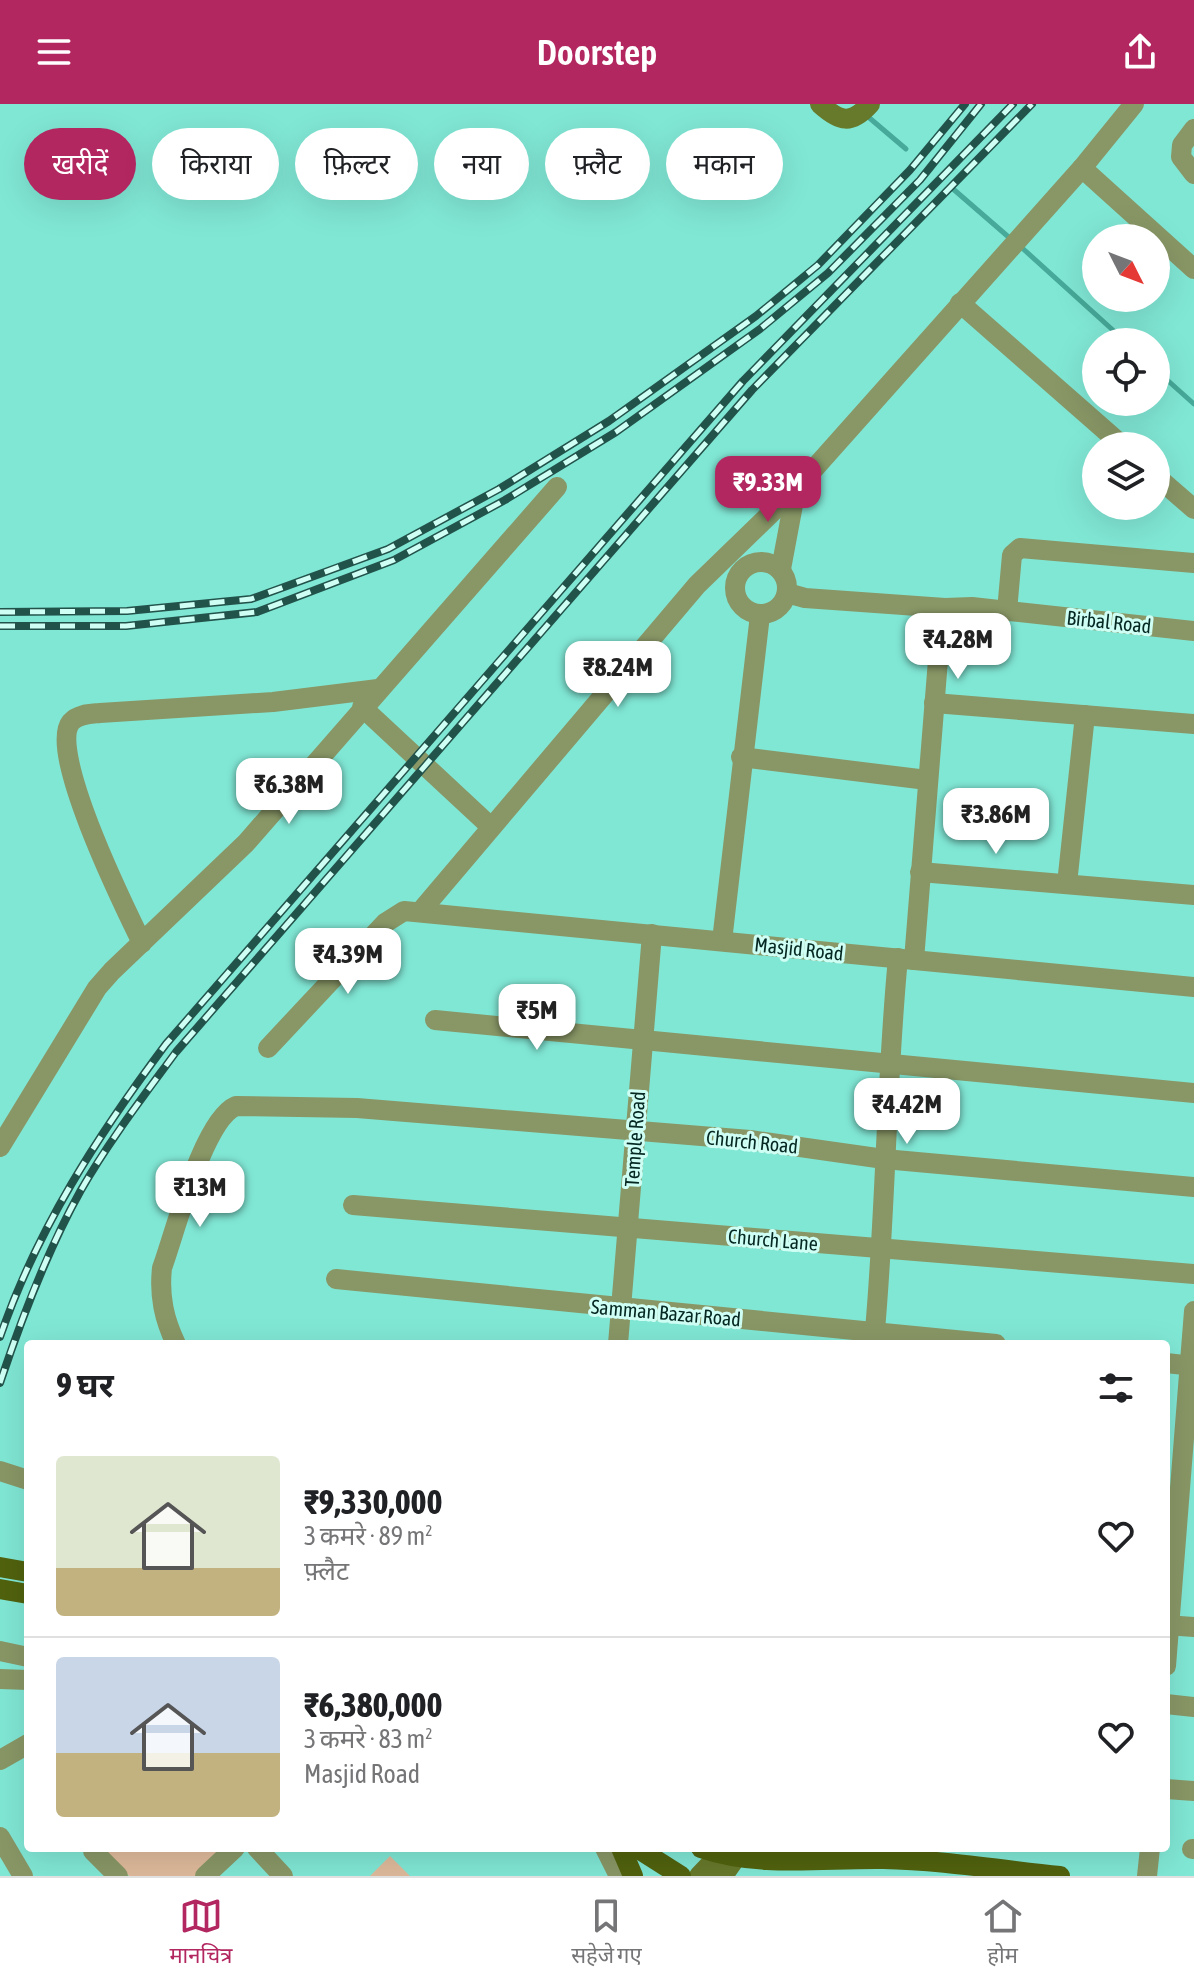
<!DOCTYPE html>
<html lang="hi">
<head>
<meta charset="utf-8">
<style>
	:root { --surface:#fff; --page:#f6f6f6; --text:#202124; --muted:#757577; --line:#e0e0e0; --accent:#b32761 }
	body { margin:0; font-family:"Asap Condensed","Noto Sans Devanagari",sans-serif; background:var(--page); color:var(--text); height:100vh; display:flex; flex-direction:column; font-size:30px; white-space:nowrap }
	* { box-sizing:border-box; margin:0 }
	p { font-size:26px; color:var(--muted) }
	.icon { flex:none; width:44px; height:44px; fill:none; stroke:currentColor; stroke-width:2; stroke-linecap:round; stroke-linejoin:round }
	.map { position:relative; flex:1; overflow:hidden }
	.drawer { position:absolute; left:24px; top:1236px; width:1146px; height:512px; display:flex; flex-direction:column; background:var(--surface); border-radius:8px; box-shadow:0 8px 32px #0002 }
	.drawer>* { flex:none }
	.banner { position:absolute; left:24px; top:24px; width:1146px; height:72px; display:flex; gap:16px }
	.needle { width:52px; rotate:132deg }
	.fabs { position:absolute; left:1082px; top:120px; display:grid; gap:16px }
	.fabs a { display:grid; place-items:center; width:88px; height:88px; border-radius:50%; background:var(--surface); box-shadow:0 8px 32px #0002; font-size:40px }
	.price { position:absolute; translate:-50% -68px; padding:0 18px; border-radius:16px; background:#fff; color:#222; font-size:26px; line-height:52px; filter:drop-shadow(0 2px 4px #0008) }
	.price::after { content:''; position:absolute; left:50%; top:48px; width:24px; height:18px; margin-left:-12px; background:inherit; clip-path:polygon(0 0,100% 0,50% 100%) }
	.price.current { background:var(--accent); color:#fff }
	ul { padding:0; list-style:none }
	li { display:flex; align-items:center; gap:24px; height:200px; padding:0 32px }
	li+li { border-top:2px solid var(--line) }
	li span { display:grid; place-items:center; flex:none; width:224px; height:160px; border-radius:8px; color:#555 }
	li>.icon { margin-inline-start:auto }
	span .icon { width:96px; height:96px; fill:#fffc; stroke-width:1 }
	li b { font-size:34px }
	h2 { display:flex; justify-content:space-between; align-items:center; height:96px; padding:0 32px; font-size:34px }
	.pill { padding:0 28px; border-radius:36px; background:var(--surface); box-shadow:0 8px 32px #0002; font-size:28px; line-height:72px }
	.pill.current { background:var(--accent); color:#fff }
	header { display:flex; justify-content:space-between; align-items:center; height:104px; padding:0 32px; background:var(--accent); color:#fff; font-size:36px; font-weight:600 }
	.menu { display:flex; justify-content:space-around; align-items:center; height:112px; border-top:2px solid var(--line); background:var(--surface); font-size:22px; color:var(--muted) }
	.menu a { display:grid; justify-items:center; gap:4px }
	.menu .current { color:var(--accent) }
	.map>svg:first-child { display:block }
	.green { fill:#dfba9b }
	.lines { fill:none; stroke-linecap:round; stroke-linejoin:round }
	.stream { stroke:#46a999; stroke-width:5 }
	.street { stroke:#899766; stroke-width:20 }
	.secondary { stroke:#67792b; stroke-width:20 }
	.primary { stroke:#51620e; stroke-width:20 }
	.rail-casing { stroke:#22534b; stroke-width:8 }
	.rail { stroke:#cffef4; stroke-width:5; stroke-dasharray:15; stroke-linecap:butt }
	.labels { text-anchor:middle; stroke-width:6; stroke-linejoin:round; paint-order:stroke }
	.street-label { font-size:20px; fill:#062823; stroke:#cffef4 }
</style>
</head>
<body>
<header><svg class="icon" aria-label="menu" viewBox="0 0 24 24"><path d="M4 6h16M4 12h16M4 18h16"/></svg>Doorstep<svg class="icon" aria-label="share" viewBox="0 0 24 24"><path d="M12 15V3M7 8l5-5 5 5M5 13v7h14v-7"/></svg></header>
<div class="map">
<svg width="1194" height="1772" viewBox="0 0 1194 1772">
	<rect width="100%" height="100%" fill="#81e7d5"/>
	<g class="green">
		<polygon points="226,1744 197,1772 129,1772 103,1745"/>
		<polygon points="390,1752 410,1772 370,1772"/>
	</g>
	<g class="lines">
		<g class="stream">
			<polyline points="866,11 906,45"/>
			<polyline points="952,84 1012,136"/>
			<polyline points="1020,142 1126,238"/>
			<polyline points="1156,266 1194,300"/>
		</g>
		<g class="street">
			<polyline points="1194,25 1182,41 1181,53 1194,70"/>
			<polyline points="1082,64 1134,0"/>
			<polyline points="960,199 1123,342"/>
			<polyline points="1156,372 1194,405"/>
			<circle cx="761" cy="484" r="26"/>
			<polyline points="781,465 796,385"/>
			<polyline points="787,489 805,494 945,504"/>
			<polyline points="1007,507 1012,451 1020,444 1194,459"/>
			<polyline points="934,599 1194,620"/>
			<polyline points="362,603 491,723"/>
			<polyline points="741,653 927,676"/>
			<polyline points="920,768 1194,791"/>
			<polyline points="1067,780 1085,611"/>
			<polyline points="420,808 697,481 796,385 1082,64 1194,165"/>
			<polyline points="722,837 760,511"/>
			<path d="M 142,839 C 126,806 47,647 71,618 C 78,610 90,610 100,609 L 273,598 L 378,585"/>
			<polyline points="914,856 940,531 945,504 972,503 1194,527"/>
			<polyline points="435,916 1194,989"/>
			<polyline points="268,944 385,819 404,807 1194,883"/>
			<polyline points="0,1043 97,884 112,867 246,739 557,383"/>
			<polyline points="353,1101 1194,1170"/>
			<polyline points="336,1175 996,1240"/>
			<path d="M 875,1226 C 886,1102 886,978 898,854"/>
			<path d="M 176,1240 C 164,1215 159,1192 162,1164 C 175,1129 203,1016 236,1002 L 357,1004 L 750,1036 L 884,1055 L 1194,1083"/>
			<polyline points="618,1240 652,830"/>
			<polyline points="1166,1259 1194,1262"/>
			<polyline points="0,1367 28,1376"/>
			<polyline points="1166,1521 1194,1523"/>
			<polyline points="0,1547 28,1553"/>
			<polyline points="1166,1562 1194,1207"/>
			<polyline points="0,1575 28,1576"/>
			<polyline points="1166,1600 1194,1603"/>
			<polyline points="0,1656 28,1640"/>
			<polyline points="1166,1685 1194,1687"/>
			<polyline points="0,1733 23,1772"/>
			<polyline points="96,1744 93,1747 118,1772"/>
			<polyline points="257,1744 283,1772"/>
			<polyline points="605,1744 619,1772"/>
			<polyline points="1192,1745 1194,1745"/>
			<polyline points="205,1772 235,1744"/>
			<polyline points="1147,1772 1150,1744"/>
		</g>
		<g class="secondary">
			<path d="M 820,0 C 840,18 851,21 870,0"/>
			<polyline points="699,1772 720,1750"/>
			<polyline points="723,1772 737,1752"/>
		</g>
		<g class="primary">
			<polyline points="0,1463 28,1468"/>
			<polyline points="0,1485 28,1490"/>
			<polyline points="621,1744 633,1772"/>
			<polyline points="637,1744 681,1772"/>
			<path d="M 701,1744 C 759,1764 823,1754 883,1755 C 942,1756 1001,1766 1060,1772"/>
		</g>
		<g class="rail-casing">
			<g id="rail">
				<polyline points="0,508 127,507 251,495 388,445 499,385 609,317 756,212 818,161 910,66 965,0"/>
				<polyline points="0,522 126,522 257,508 394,456 505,396 616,328 760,225 828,169 920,76 981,0"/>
				<path d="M 0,1233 C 37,1125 98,1031 166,940 L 743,277 L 1013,0"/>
				<path d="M 0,1279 C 22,1213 47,1147 81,1086 C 109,1037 143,993 176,948 L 752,286 L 1032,0"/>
			</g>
		</g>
		<use href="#rail" class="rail"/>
	</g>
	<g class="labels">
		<g class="street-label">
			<text transform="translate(1109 518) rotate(6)" y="7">Birbal Road</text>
			<text transform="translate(799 845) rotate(6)" y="7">Masjid Road</text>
			<text transform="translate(635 1035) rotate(-86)" y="7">Temple Road</text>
			<text transform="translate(752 1038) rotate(6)" y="7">Church Road</text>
			<text transform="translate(773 1136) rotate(5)" y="7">Church Lane</text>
			<text transform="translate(666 1209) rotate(5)" y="7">Samman Bazar Road</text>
		</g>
	</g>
</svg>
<div class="fabs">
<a><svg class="needle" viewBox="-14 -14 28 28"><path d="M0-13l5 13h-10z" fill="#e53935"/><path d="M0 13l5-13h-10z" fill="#757577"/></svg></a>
<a><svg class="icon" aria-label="locate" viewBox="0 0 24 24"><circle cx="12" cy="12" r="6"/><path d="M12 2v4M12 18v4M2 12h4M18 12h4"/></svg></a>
<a><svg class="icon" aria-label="layers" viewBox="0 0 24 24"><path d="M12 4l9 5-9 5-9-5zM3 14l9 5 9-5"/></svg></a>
</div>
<b class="price current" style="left:768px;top:420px">₹9.33M</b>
<b class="price" style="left:958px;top:577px">₹4.28M</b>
<b class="price" style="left:618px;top:605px">₹8.24M</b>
<b class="price" style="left:289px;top:722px">₹6.38M</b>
<b class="price" style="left:996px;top:752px">₹3.86M</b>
<b class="price" style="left:348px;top:892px">₹4.39M</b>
<b class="price" style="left:537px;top:948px">₹5M</b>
<b class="price" style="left:907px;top:1042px">₹4.42M</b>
<b class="price" style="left:200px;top:1125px">₹13M</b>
<div class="banner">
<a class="pill current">खरीदें</a>
<a class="pill">किराया</a>
<a class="pill">फ़िल्टर</a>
<a class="pill">नया</a>
<a class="pill">फ़्लैट</a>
<a class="pill">मकान</a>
</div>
<section class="drawer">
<h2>9 घर<svg class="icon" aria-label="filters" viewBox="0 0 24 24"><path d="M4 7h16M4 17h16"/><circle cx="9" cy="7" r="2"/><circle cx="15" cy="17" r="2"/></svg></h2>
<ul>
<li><span style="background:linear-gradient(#dfe7d0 70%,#c2b280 0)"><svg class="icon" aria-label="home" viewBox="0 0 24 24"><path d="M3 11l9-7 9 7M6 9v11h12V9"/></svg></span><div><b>₹9,330,000</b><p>3 कमरे · 89 m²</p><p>फ़्लैट</p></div><svg class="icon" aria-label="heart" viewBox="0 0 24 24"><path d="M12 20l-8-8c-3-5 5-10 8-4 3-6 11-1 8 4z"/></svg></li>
<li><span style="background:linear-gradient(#c9d6e8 60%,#c2b280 0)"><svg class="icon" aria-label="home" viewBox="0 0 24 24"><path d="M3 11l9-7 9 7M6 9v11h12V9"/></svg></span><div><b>₹6,380,000</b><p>3 कमरे · 83 m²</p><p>Masjid Road</p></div><svg class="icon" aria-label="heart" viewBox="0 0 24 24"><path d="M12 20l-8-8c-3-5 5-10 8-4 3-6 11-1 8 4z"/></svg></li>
</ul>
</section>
</div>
<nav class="menu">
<a class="current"><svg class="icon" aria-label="map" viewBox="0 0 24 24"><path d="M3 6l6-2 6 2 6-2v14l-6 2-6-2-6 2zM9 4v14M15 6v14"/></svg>मानचित्र</a>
<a><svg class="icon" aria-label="saved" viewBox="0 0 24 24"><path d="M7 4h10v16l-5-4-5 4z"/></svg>सहेजे गए</a>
<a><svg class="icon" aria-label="home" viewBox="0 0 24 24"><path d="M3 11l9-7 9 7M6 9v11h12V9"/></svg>होम</a>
</nav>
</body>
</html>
